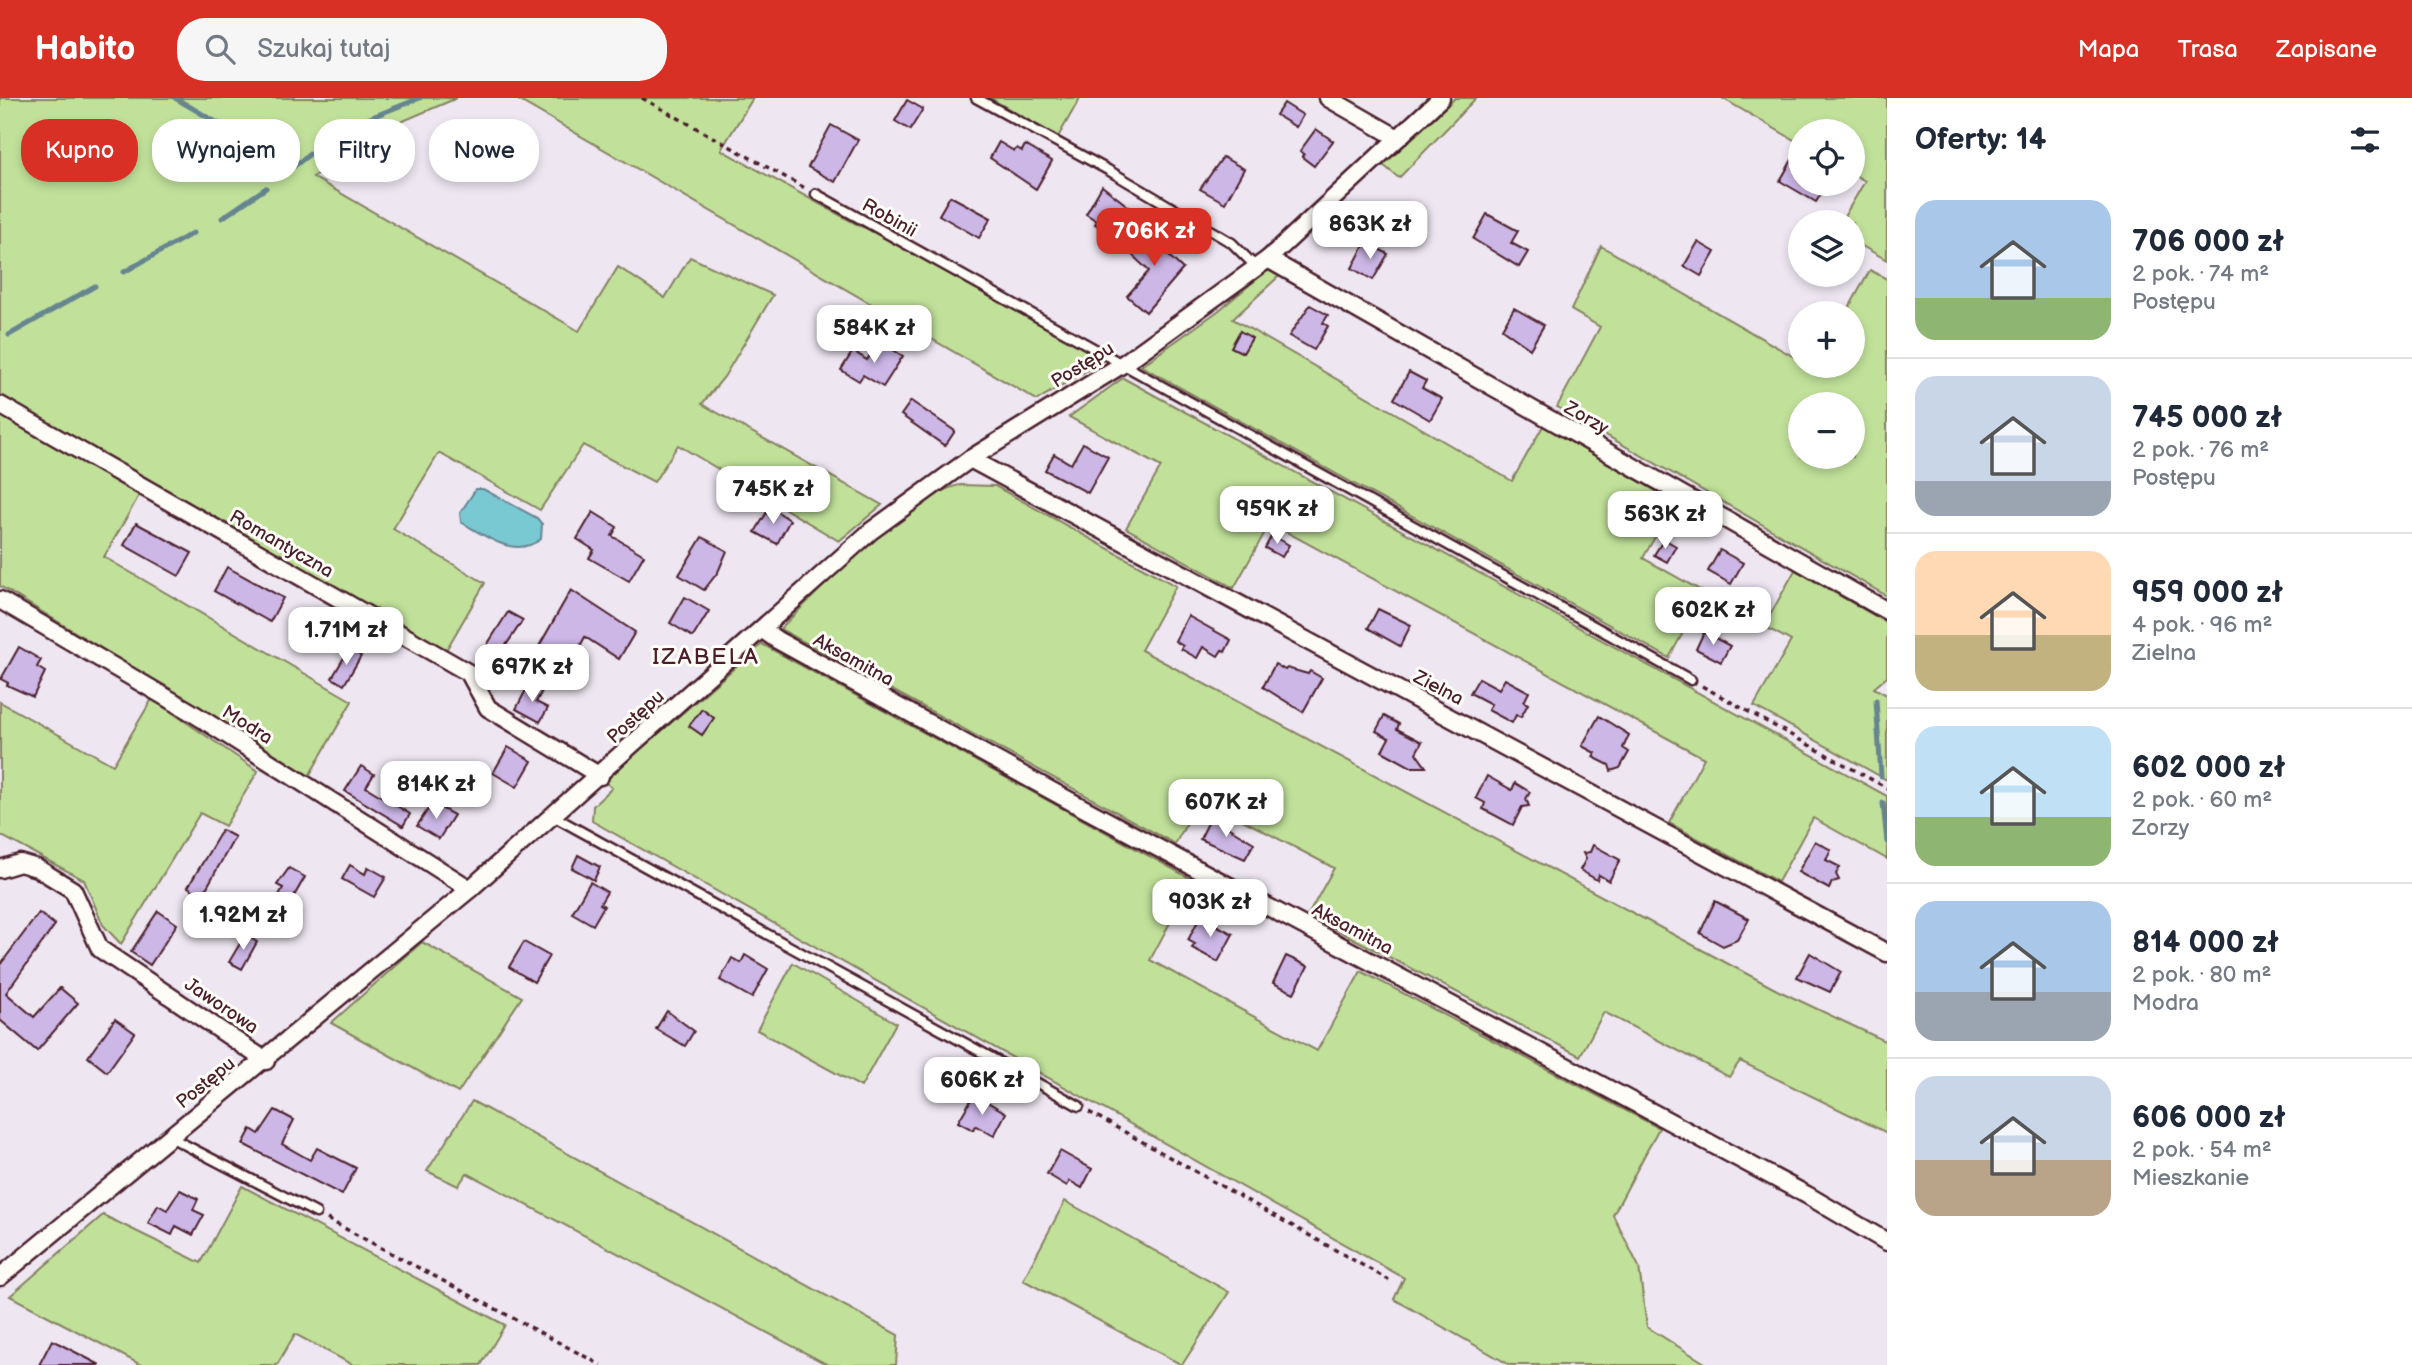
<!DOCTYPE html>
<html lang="pl">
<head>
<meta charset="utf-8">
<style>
	:root { --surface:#fff; --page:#f6f6f7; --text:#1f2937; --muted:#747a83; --line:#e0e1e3; --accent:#d93025 }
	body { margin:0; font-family:"Balsamiq Sans",sans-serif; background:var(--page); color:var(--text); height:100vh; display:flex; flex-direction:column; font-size:26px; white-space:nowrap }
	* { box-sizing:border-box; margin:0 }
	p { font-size:23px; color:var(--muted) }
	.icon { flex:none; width:38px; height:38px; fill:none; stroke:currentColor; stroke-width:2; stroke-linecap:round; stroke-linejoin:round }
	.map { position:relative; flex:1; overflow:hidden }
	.drawer { display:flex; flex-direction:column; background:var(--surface); width:525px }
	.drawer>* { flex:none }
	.hud { position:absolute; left:21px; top:21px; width:665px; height:63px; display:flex; gap:14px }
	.controls { position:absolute; left:1788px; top:21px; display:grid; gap:14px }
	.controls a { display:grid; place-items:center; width:77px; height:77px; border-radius:50%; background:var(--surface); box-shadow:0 4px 10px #0003; font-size:35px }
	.price { position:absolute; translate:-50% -60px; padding:0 16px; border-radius:14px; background:#fff; color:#222; font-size:23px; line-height:46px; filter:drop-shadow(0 2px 4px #0008) }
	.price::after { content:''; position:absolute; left:50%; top:42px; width:21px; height:16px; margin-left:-10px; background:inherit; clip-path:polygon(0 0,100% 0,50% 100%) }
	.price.active { background:var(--accent); color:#fff }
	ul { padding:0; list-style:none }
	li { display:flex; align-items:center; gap:21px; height:175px; padding:0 28px }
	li+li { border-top:2px solid var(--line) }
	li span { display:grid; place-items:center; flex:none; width:196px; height:140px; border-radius:21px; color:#555 }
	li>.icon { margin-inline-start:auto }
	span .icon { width:84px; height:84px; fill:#fffc; stroke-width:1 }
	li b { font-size:30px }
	h2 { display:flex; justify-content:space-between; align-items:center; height:84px; padding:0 28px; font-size:30px }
	.chip { padding:0 24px; border-radius:28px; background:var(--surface); box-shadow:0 4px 10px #0003; font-size:24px; line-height:63px }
	.chip.active { background:var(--accent); color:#fff }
	header { display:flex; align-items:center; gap:42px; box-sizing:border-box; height:98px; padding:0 35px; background:var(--accent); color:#fff }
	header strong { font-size:33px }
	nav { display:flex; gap:38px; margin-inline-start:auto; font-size:24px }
	.search { width:490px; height:63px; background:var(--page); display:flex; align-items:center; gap:18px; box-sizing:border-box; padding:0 24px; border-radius:28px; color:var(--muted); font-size:26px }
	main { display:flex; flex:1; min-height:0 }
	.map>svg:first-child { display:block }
	.green { fill:#c1e19a; stroke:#868062; stroke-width:2; fill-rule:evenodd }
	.water { fill:#79c9d3; stroke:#668590; stroke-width:2 }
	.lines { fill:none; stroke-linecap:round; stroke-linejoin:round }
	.stream { stroke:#668590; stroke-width:5 }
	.building { fill:#ccb7e7; stroke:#4a1f2b; stroke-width:2 }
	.lane-casing { stroke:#4a1f2b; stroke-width:13 }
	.street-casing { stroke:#4a1f2b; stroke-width:21 }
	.path { stroke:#4a1f2b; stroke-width:3.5; stroke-dasharray:5 5; stroke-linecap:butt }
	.lane { stroke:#fdfcf7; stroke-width:8 }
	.street { stroke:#fdfcf7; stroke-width:16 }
	.labels { text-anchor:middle; stroke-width:6; stroke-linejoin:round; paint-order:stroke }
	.street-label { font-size:19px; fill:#4a1f2b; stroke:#fdfcf7 }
	.quarter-label { font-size:23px; letter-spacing:2px; fill:#4a1f2b; stroke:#fdfcf7 }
</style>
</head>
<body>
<header>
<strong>Habito</strong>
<div class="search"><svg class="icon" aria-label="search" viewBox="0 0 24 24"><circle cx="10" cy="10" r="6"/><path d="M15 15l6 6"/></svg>Szukaj tutaj</div>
<nav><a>Mapa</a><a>Trasa</a><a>Zapisane</a></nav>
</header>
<main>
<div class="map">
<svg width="1887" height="1267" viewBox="0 0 1887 1267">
	<rect width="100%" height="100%" fill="#eee7f2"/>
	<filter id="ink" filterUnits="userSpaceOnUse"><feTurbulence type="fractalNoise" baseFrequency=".0143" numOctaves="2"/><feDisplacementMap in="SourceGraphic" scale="14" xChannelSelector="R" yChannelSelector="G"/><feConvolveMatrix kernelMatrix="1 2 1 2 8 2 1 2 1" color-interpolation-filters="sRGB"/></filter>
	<g filter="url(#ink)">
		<g class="green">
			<polygon points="0,0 457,0 356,43 313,79 579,233 618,169 665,200 690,159 773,197 724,279 702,306 882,407 839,443 678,347 654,384 583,347 540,412 439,355 393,431 485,485 445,554 0,298"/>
			<polygon points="515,0 753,0 721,52 860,128 879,134 1104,262 1037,302"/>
			<polygon points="990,0 1080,0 1058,39"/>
			<polygon points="1455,0 1476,0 1399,80 1383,67"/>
			<polygon points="1722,0 1887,0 1887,162 1853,143 1853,124 1841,124 1865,83 1853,76 1853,33 1801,33 1801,46"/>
			<path d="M 1601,148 L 1801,263 L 1801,268 L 1814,271 L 1816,268 L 1853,268 L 1853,215 L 1846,215 L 1870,172 L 1887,181 L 1887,498 L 1557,309 L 1600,229 L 1571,212 ZM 1853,306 L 1853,359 L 1801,359 L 1801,306 Z"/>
			<polygon points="1269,171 1279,178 1233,221 1512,383 1543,328 1675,404 1643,460 1705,495 1669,560 1141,268 1218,213"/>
			<polygon points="1123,280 1887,698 1887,761 1813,720 1778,784 1669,725 1704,660 1270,425 1234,490 1126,430 1161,369 1069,319"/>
			<polygon points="0,314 141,394 104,459 352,603 309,678 0,488"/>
			<path d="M 960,387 L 995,388 L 1176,488 L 1141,552 L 1777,892 L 1887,944 L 1887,1035 L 1740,963 L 1729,979 L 1604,914 L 1580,958 L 1308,817 L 1334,770 L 1201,700 L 1175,746 L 780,531 C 818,494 911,396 960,387 Z"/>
			<polygon points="1795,472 1887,525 1887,579 1874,590 1887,597 1887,682 1754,608 1791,543 1764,528"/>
			<polygon points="762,546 1193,782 1150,862 1317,953 1361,873 1659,1030 1613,1117 1639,1169 1647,1229 1708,1267 1510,1267 1394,1201 1404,1180 592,723 593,708 612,690 604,683"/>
			<polygon points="152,601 258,673 225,728 200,715 121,846 103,827 84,782 0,737 0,604 113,667"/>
			<polygon points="422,844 522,899 458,995 331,925"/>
			<polygon points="793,865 896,925 861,989 757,932"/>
			<polygon points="472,1003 898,1237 896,1267 828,1267 467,1075 458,1088 427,1073"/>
			<polygon points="242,1088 505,1227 481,1267 353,1267 295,1236 277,1267 141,1267 10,1198 103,1117 201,1165"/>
			<polygon points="1065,1103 1229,1194 1182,1267 1023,1182"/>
		</g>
		<path class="water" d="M 476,391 L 483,391 L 537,420 L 542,426 L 541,441 C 514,461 487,439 461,424 L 460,415 Z"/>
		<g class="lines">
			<g class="stream">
				<polyline points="175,0 293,69"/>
				<polyline points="284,76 342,31 420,0"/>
				<polyline points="222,120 266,90"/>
				<polyline points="124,174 193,135"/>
				<polyline points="9,237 95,188"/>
				<polyline points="1876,602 1881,678"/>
				<polyline points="1883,705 1887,744"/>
			</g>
		</g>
		<g class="building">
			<polygon points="907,2 923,11 910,32 895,23"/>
			<polygon points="1284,5 1303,17 1296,29 1276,17"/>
			<polygon points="831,27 858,42 835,84 808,69"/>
			<polygon points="1316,31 1333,43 1314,68 1302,59 1304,56 1300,53"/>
			<polygon points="999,44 1014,53 1017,50 1022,53 1025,47 1052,63 1036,91 990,60"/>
			<polygon points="1801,46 1801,86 1827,86 1816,104 1780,83"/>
			<polygon points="1223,59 1244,71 1225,105 1200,91"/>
			<polygon points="1102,88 1133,112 1116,139 1095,126 1097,123 1086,116"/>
			<polygon points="950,98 991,120 979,140 939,117"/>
			<polygon points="1487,116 1518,133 1511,145 1528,154 1519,169 1473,141"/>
			<polygon points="1155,127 1178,148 1169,158 1183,171 1146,214 1127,198 1149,173 1130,155"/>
			<polygon points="1366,144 1388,156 1373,182 1352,170"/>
			<polygon points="1698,144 1715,154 1701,178 1684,168"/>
			<polygon points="1310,207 1328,217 1323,225 1328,228 1314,252 1289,238"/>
			<polygon points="1514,210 1544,227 1530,251 1502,231"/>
			<polygon points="1240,233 1252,240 1243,255 1231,249"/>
			<polygon points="879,243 903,258 883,289 863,277 859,283 841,272 853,253 867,262"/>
			<polygon points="1409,274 1426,283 1422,290 1442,301 1430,322 1394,301"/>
			<polygon points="911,303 955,333 945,348 901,317"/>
			<polygon points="1083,345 1108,359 1088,395 1045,372 1054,356 1071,366"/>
			<polygon points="770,409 790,422 777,446 755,434"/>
			<polygon points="593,414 617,429 612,438 644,457 629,483 589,460 594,452 577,441"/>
			<polygon points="136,425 192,455 179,478 124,447"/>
			<polygon points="1272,437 1289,447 1282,459 1265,450"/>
			<polygon points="702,439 727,453 718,474 704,492 679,477"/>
			<polygon points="1664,441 1676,448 1667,464 1654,457"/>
			<polygon points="1720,452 1743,465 1731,486 1708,473"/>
			<polygon points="227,469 283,500 270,524 214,493"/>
			<polygon points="571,492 635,534 619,561 585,539 569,568 538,550"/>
			<polygon points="685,499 709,513 693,539 670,525"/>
			<polygon points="1378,511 1411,527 1400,548 1368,530"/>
			<polygon points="508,514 523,522 500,556 487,547"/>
			<polygon points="1188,518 1231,542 1225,554 1222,552 1218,558 1203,549 1197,560 1181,551 1183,548 1175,543"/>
			<polygon points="1704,534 1730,548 1721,564 1696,551"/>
			<polygon points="19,549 41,562 37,569 45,574 33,599 7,587 8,585 1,581"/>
			<polygon points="349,551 361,558 344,587 332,580"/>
			<polygon points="1275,566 1285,572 1287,570 1308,576 1310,573 1322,580 1303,614 1263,589"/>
			<polygon points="1479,580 1499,591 1505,581 1529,594 1524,604 1528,606 1521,619 1516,617 1512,625 1488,612 1491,606 1470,595"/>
			<polygon points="529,586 542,593 536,604 548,610 540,624 516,611"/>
			<polygon points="702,611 714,620 702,637 689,628"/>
			<polygon points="1384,618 1399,626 1397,631 1422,644 1416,655 1426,669 1411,669 1382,653 1389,640 1376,633"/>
			<polygon points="1599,618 1629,637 1623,650 1629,654 1620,670 1611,673 1609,667 1593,659 1595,655 1582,648"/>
			<polygon points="508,649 532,663 517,689 493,675"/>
			<polygon points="361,668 374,676 366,689 410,716 403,728 345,693"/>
			<polygon points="1487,678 1512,692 1515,685 1530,694 1526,701 1529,708 1522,709 1513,727 1483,711 1485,705 1476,700"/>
			<polygon points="432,705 454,717 439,741 417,728"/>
			<polygon points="1211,719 1254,745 1245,761 1200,741"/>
			<polygon points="222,732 235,739 202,798 188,789"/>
			<polygon points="1815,743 1831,752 1826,762 1840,769 1836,776 1839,782 1832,784 1829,791 1798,774"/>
			<polygon points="1593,747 1620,762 1609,783 1599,777 1597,782 1580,772 1586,761 1583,755 1590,754"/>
			<polygon points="578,757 600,769 594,782 572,770"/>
			<polygon points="350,767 365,776 368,769 386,779 374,799 342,781"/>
			<polygon points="289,770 305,779 276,829 265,822 283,790 277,787"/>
			<polygon points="590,784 607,794 600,806 604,808 593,827 572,815"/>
			<polygon points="1715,803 1749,821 1737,842 1723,848 1700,835"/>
			<polygon points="158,813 177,826 150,867 131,854"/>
			<polygon points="39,815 55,827 6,895 34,919 60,890 78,905 37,953 0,922 0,867"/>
			<polygon points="1200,819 1207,822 1213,820 1216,827 1233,836 1218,864 1192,850 1195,846 1188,842"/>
			<polygon points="245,837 257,844 242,871 229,864"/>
			<polygon points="524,844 549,858 534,884 509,869"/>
			<polygon points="1810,855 1841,874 1830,894 1797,879"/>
			<polygon points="745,857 768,871 752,900 720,882 732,860 741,865"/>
			<polygon points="1286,858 1308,868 1294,895 1273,885"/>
			<polygon points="667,913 694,933 685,948 656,931"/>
			<polygon points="115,921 135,935 107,974 88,959"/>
			<polygon points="972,1000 983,1006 984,1002 1006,1015 994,1038 976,1028 973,1032 958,1024"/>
			<polygon points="275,1012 294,1022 282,1046 310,1062 317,1050 356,1070 342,1097 243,1046 251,1031 259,1036"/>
			<polygon points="1060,1053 1092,1071 1082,1090 1070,1083 1067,1088 1047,1076"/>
			<polygon points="180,1092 198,1101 193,1112 204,1117 193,1137 176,1128 172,1137 148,1125 158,1107 167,1112"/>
			<polygon points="52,1242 100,1267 39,1267"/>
		</g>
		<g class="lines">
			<g class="lane-casing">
				<g id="lane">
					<polyline points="976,0 1108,72 1232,145 1256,169"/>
					<polyline points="816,96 1691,582"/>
					<polyline points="553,718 1079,1008"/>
					<polyline points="170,1039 316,1115"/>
				</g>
			</g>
			<g class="street-casing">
				<g id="street">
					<polyline points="1328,0 1398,40"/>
					<polyline points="1268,161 1887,513"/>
					<polyline points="0,307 469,575 488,610 600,678"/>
					<polyline points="970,361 1887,855"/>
					<polyline points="0,502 191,614 470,791"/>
					<polyline points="763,532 777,542 1072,704 1807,1097 1887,1144"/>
					<polyline points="0,771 20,765 37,770 73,792 100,851 266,963"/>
					<polyline points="0,1179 470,791 871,433 970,361 1123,266 1268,161 1441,0"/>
				</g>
			</g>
			<g class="path">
				<polyline points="642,0 805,90"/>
				<polyline points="1702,588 1887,690"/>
				<polyline points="1089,1014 1389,1182"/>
				<polyline points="327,1121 601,1267"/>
			</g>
			<use href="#lane" class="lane"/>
			<use href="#street" class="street"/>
		</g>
	</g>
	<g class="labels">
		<g class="street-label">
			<text transform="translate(890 119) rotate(29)" y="7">Robinii</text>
			<text transform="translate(1082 266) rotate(-32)" y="7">Postępu</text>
			<text transform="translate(1587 319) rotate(30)" y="7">Zorzy</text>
			<text transform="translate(282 445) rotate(30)" y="7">Romantyczna</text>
			<text transform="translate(854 561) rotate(29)" y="7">Aksamitna</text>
			<text transform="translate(1439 589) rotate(28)" y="7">Zielna</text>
			<text transform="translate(635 618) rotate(-42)" y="7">Postępu</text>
			<text transform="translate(248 626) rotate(32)" y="7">Modra</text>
			<text transform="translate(1353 830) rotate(28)" y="7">Aksamitna</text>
			<text transform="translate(222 907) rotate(34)" y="7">Jaworowa</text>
			<text transform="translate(205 984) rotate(-39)" y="7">Postępu</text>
		</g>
		<g class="quarter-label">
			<text x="706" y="566">IZABELA</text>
		</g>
	</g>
</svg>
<div class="controls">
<a><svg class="icon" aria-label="locate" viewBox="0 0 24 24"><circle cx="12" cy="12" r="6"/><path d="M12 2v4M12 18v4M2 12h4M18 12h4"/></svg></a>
<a><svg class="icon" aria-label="layers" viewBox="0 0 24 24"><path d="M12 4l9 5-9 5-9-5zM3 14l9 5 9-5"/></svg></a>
<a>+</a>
<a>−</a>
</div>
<b class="price" style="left:1370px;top:163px">863K zł</b>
<b class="price active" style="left:1154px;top:170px">706K zł</b>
<b class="price" style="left:874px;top:267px">584K zł</b>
<b class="price" style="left:773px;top:428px">745K zł</b>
<b class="price" style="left:1277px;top:448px">959K zł</b>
<b class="price" style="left:1665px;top:453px">563K zł</b>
<b class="price" style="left:1713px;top:549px">602K zł</b>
<b class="price" style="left:346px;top:569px">1.71M zł</b>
<b class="price" style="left:532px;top:606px">697K zł</b>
<b class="price" style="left:436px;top:723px">814K zł</b>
<b class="price" style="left:1226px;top:741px">607K zł</b>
<b class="price" style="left:1210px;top:841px">903K zł</b>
<b class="price" style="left:243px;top:854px">1.92M zł</b>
<b class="price" style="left:982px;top:1019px">606K zł</b>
<div class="hud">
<a class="chip active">Kupno</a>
<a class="chip">Wynajem</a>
<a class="chip">Filtry</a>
<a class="chip">Nowe</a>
</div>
</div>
<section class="drawer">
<h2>Oferty: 14<svg class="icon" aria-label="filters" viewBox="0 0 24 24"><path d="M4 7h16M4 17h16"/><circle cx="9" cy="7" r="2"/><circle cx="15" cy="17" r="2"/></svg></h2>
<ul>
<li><span style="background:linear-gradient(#a9c7e8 70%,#8fb573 0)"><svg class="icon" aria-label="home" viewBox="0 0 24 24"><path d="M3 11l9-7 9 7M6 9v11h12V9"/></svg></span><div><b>706 000 zł</b><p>2 pok. · 74 m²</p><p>Postępu</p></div></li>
<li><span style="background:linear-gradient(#c9d6e8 75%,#9aa5b1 0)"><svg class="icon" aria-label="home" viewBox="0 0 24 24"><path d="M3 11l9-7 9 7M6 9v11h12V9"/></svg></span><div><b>745 000 zł</b><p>2 pok. · 76 m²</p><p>Postępu</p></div></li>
<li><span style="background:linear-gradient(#ffd9b3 60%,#c2b280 0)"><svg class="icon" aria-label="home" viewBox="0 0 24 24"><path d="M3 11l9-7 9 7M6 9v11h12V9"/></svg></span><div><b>959 000 zł</b><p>4 pok. · 96 m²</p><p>Zielna</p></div></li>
<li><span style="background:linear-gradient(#bfe0f5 65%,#8fb573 0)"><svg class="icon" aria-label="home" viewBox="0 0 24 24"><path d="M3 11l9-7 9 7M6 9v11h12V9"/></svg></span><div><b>602 000 zł</b><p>2 pok. · 60 m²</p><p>Zorzy</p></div></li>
<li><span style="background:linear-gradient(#a9c7e8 65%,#9aa5b1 0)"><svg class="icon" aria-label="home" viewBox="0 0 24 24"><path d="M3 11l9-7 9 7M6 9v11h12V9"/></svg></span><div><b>814 000 zł</b><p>2 pok. · 80 m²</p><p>Modra</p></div></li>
<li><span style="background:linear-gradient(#c9d6e8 60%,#b9a48a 0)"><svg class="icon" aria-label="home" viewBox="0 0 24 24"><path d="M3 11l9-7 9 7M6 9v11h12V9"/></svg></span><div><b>606 000 zł</b><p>2 pok. · 54 m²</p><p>Mieszkanie</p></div></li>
</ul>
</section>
</main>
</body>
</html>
